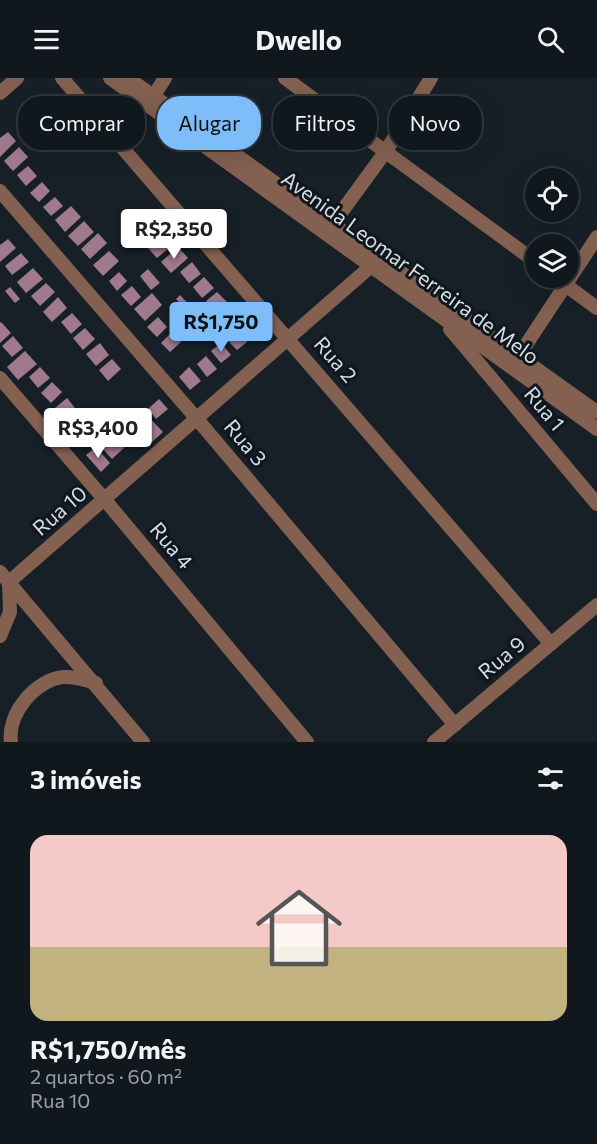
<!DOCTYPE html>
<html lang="pt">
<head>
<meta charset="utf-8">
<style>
	:root { --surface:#11181d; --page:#1e252a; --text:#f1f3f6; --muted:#9ca0a4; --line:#30373b; --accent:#7ebdf9 }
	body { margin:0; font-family:Commissioner,sans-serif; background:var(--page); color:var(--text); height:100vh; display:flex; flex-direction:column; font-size:22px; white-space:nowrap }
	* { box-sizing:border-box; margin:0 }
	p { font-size:20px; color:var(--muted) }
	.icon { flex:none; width:33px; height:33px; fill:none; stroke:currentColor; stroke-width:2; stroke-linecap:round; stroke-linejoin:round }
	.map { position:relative; height:664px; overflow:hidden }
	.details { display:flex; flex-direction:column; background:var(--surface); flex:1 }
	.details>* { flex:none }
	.hud { position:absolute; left:18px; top:18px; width:561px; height:54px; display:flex; gap:12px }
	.tools { position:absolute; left:525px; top:90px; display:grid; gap:12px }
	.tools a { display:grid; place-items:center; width:54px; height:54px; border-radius:50%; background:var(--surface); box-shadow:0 6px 24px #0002,0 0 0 2px var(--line); font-size:30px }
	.price { position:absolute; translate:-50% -51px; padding:0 14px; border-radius:6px; background:#fff; color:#222; font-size:20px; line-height:39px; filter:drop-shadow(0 2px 3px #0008) }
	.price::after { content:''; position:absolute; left:50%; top:36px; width:18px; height:14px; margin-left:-9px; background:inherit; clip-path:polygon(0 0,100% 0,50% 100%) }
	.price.current { background:var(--accent); color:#111 }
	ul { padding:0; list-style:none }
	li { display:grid; align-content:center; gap:12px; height:318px; padding:0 30px }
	li span { display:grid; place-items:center; height:186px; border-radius:18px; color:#555 }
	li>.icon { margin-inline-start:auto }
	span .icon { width:108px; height:108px; fill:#fffc; stroke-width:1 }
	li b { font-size:26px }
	h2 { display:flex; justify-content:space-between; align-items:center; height:72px; padding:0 30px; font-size:26px }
	.chip { padding:0 21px; border-radius:24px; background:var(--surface); box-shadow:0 6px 24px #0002,0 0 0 2px var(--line); font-size:21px; line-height:54px }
	.chip.current { background:var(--accent); color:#111 }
	header { display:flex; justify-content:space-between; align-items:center; height:78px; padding:0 30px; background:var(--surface); font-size:27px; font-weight:700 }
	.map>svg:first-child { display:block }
	.building { fill:#a1798c }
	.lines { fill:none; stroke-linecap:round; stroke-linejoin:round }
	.minor { stroke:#836050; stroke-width:14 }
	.labels { text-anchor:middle; stroke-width:6; stroke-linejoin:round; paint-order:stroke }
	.street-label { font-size:21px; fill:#d7dde2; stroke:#0e171d }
</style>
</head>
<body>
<header><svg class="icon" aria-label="menu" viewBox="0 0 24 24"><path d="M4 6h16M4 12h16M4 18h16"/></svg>Dwello<svg class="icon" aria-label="search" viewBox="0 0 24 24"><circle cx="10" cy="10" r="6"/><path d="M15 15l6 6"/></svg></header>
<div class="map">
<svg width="597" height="664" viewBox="0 0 597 664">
	<rect width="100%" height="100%" fill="#172027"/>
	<g class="building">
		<polygon points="8,54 16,63 0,79 0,60"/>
		<polygon points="19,69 28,79 13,93 4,83"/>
		<polygon points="28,88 37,98 26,108 17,97"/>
		<polygon points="42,104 50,113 39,124 30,115"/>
		<polygon points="55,119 63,128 51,138 43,129"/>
		<polygon points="71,128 81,139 65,154 55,142"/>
		<polygon points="84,143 94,154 78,168 68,158"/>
		<polygon points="165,154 175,165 157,180 147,169"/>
		<polygon points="98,155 107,165 90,181 81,171"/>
		<polygon points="8,161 16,170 0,184 0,167"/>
		<polygon points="178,169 188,180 171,195 161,184"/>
		<polygon points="109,173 119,183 103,198 93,187"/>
		<polygon points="21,175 29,184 12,197 5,188"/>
		<polygon points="192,184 201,196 189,205 180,194"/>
		<polygon points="33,190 43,201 26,215 17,204"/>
		<polygon points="148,191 160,205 151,212 140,198"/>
		<polygon points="119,194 127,203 117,213 109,203"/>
		<polygon points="204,199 214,210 202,220 193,209"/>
		<polygon points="46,205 55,214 40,228 31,218"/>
		<polygon points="132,208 141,219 131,228 121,217"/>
		<polygon points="10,209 20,221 15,225 5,213"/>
		<polygon points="217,214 228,225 217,235 206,223"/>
		<polygon points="152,215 162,227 145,243 134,231"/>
		<polygon points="180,217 192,230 187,234 176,221"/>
		<polygon points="58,219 67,230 52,244 43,234"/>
		<polygon points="72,235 82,246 71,256 61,244"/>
		<polygon points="248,236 262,251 252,259 239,244"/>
		<polygon points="158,239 167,249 157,259 147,249"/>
		<polygon points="1,244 11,255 0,265 0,245"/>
		<polygon points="85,250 95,261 83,272 73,260"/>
		<polygon points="236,252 247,264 237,272 226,261"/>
		<polygon points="172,254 181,264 170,274 161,265"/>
		<polygon points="13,258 23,270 12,279 2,268"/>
		<polygon points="100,265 109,277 96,288 86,276"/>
		<polygon points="221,265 231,277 221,285 211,273"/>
		<polygon points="25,273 37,286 18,302 7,289"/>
		<polygon points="206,278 217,291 207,299 197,286"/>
		<polygon points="112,281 121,291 108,303 99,292"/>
		<polygon points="40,289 50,300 38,310 29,299"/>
		<polygon points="189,289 201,303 190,312 179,299"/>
		<polygon points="52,304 62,314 51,325 41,315"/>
		<polygon points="67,320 75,330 64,340 55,330"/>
		<polygon points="159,321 168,331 156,341 148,331"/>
		<polygon points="145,335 163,354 152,364 134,345"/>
		<polygon points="81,336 90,345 79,355 70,346"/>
		<polygon points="129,346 139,358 129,367 119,354"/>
		<polygon points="114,360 124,370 112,381 102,370"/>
		<polygon points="96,369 110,385 101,394 86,377"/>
	</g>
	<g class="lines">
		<g class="minor">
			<polyline points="62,0 551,566"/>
			<polyline points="110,0 597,351"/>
			<polyline points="128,0 597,334"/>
			<polyline points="285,0 536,184"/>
			<polyline points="0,15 17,0"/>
			<polyline points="150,24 165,0"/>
			<polyline points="0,113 197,341 455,647"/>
			<polyline points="329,151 386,73 431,0"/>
			<polyline points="556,200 597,230"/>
			<polyline points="450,251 597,426"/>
			<polyline points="518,279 597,159"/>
			<polyline points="0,300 105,422 307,664"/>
			<polyline points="0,494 143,664"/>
			<polyline points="0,558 10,534 9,504 377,183"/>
			<path d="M 11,664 C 7,636 35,602 63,599 C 75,598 85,602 96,605"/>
			<polyline points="434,664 597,527"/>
		</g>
	</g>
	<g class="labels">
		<g class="street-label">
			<text transform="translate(410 190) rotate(36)" y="7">Avenida Leomar Ferreira de Melo</text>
			<text transform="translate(335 282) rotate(49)" y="7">Rua 2</text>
			<text transform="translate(544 331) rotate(50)" y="7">Rua 1</text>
			<text transform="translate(245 365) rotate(50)" y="7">Rua 3</text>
			<text transform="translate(60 433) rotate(-41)" y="7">Rua 10</text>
			<text transform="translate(171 468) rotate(50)" y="7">Rua 4</text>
			<text transform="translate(502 580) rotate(-40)" y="7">Rua 9</text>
		</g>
	</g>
</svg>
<div class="tools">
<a><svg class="icon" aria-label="locate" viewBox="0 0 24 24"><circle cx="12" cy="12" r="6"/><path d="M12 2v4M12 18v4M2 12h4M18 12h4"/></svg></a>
<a><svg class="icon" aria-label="layers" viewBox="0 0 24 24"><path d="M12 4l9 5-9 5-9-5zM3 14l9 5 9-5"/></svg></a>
</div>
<b class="price" style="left:174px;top:182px">R$2,350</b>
<b class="price current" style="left:221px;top:275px">R$1,750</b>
<b class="price" style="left:98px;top:381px">R$3,400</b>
<div class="hud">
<a class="chip">Comprar</a>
<a class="chip current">Alugar</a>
<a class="chip">Filtros</a>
<a class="chip">Novo</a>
</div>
</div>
<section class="details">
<h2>3 imóveis<svg class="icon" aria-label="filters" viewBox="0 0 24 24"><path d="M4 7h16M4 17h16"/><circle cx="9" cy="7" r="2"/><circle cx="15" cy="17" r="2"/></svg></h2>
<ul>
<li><span style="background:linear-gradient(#f6c9c9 60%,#c2b280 0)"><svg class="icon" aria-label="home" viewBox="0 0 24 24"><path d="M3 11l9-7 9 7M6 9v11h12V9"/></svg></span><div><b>R$1,750/mês</b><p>2 quartos · 60 m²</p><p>Rua 10</p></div></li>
</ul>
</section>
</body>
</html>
